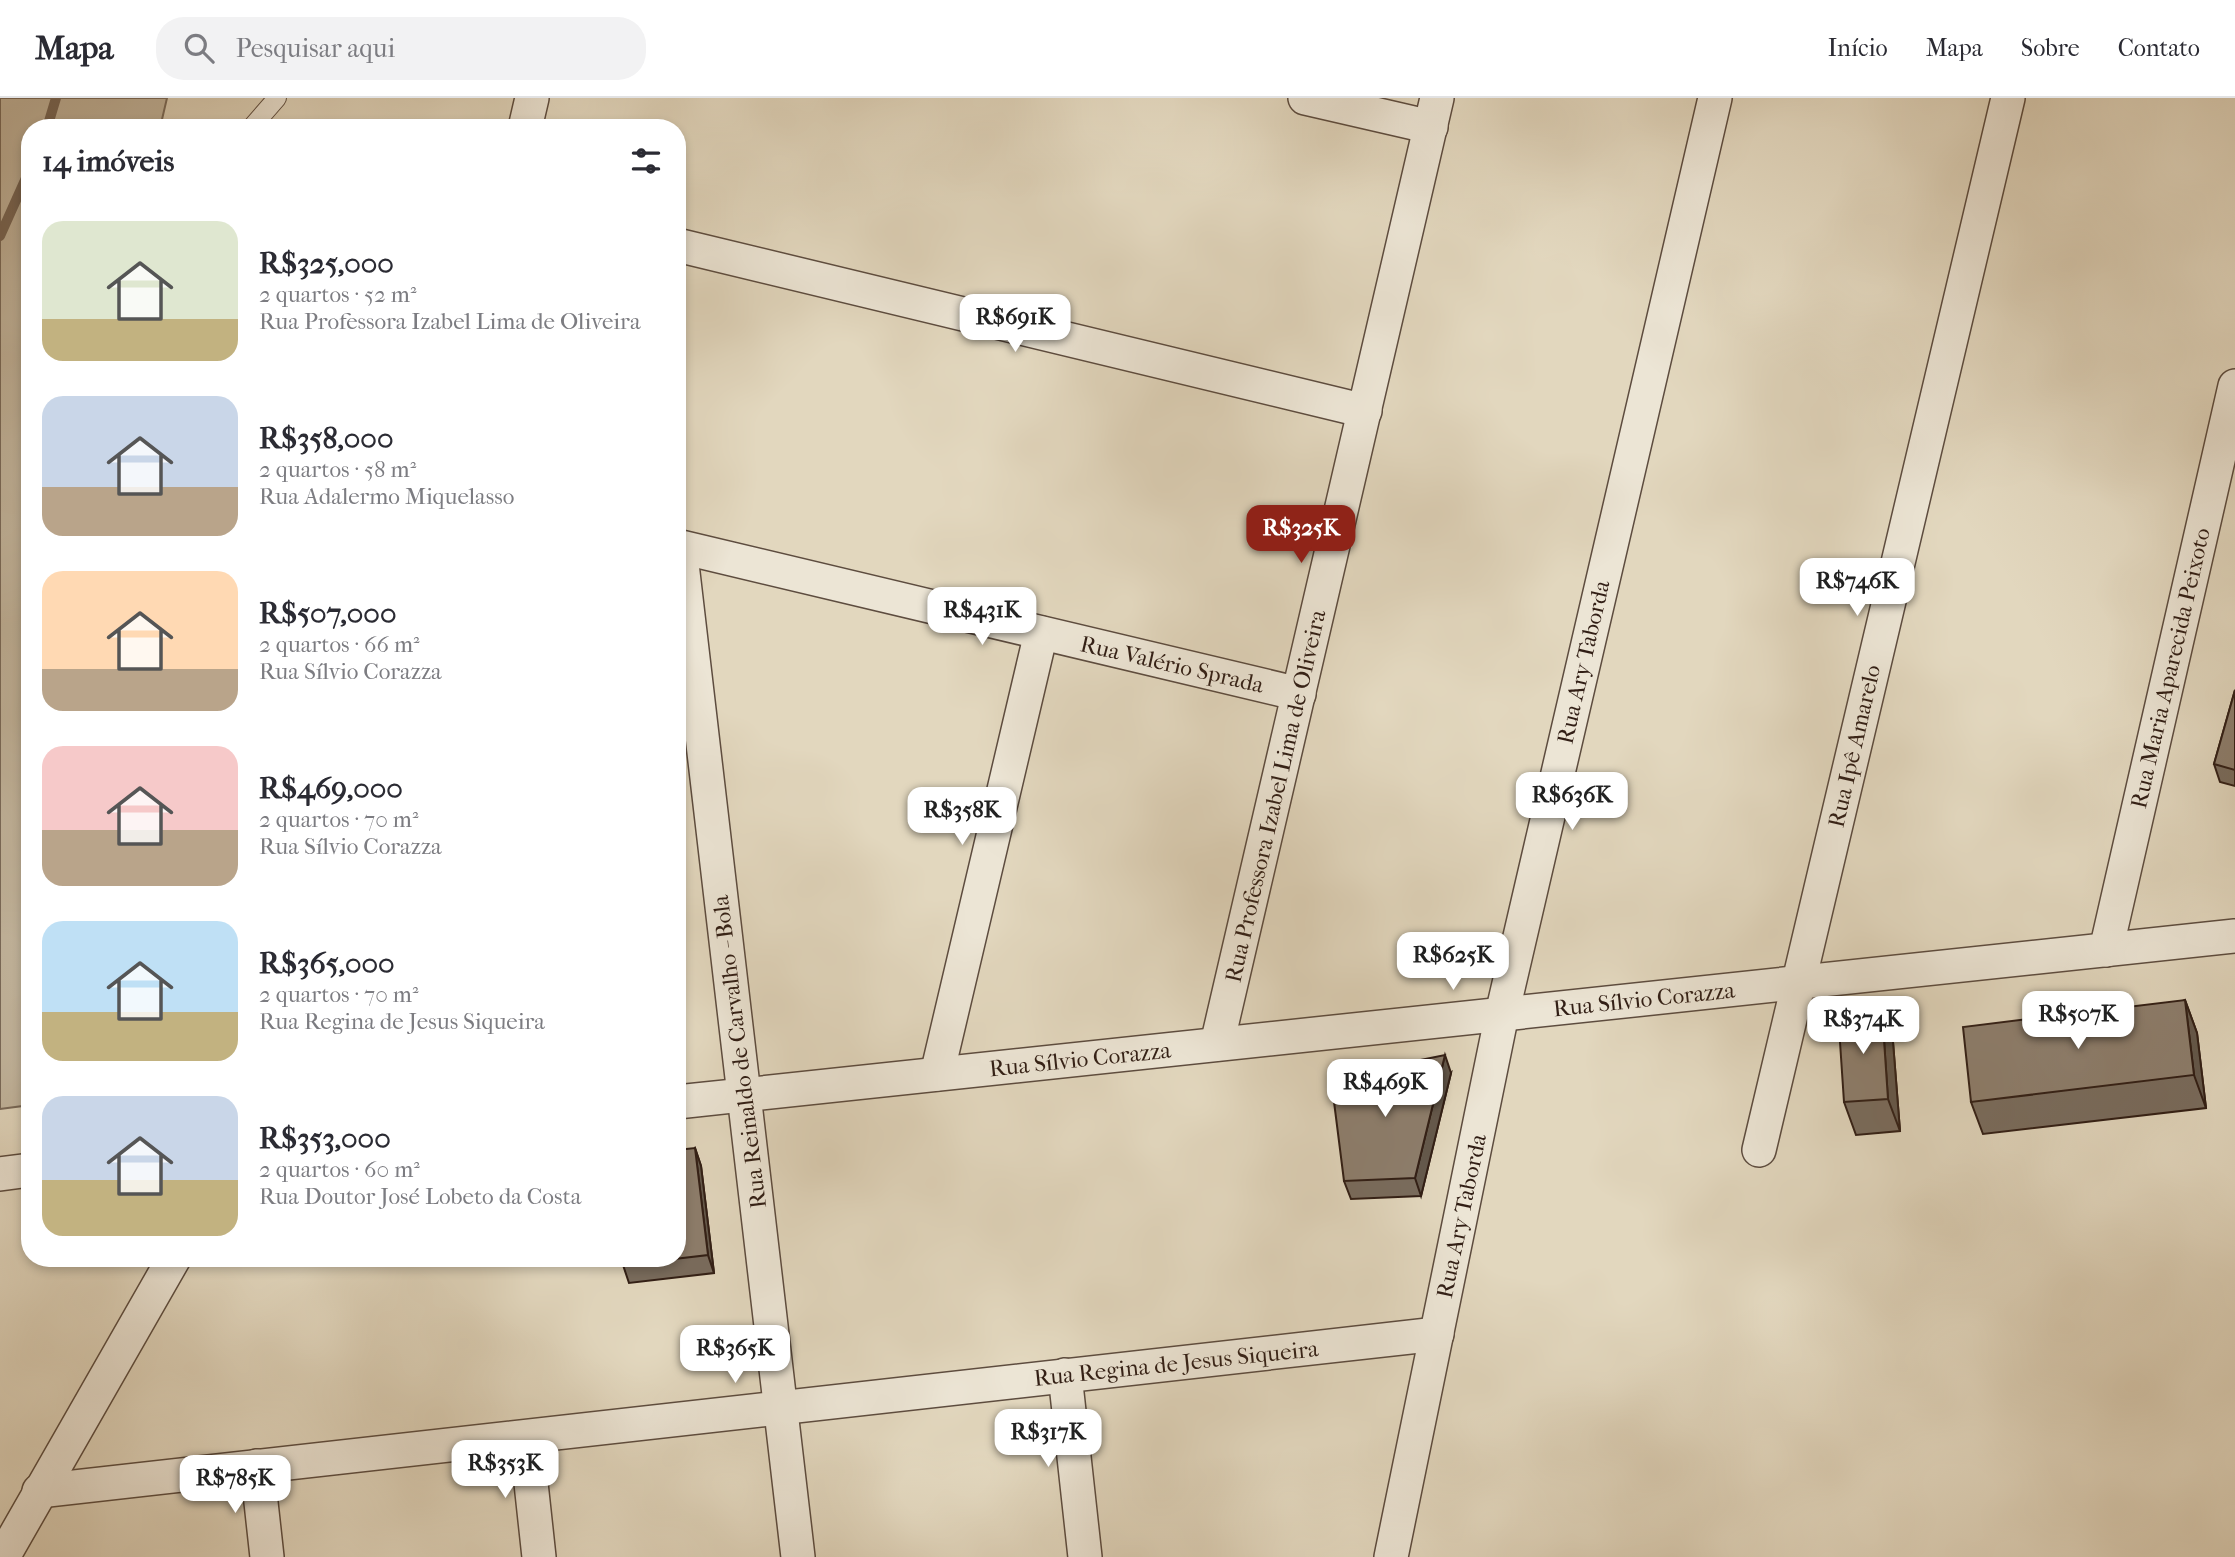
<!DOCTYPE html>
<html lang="pt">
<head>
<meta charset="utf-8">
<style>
	:root { --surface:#fff; --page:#f2f2f3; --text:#2b2b33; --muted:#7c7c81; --line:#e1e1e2; --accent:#8f2418 }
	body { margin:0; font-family:"IM FELL French Canon",serif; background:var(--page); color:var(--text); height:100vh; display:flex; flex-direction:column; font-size:26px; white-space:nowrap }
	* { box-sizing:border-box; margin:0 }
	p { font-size:23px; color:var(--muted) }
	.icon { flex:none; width:38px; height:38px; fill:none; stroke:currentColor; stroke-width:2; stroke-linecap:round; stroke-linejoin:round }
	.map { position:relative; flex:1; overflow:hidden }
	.sheet { position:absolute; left:21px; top:21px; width:665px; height:1148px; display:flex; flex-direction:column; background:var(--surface); border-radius:28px; box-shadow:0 4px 10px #0003 }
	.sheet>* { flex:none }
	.price { position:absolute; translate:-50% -60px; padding:0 16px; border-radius:14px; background:#fff; color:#222; font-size:23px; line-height:46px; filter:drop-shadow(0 2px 4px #0008) }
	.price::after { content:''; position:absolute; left:50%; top:42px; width:21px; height:16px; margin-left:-10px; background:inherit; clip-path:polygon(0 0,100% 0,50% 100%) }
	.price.current { background:var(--accent); color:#fff }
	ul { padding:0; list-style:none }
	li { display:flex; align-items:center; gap:21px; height:175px; padding:0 21px }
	li span { display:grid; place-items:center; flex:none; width:196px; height:140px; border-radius:21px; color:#555 }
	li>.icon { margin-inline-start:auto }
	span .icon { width:84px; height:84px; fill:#fffc; stroke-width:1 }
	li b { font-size:30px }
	h2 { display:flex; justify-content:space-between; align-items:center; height:84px; padding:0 21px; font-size:30px }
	header { display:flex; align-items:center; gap:42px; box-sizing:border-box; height:98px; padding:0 35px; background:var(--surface); border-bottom:2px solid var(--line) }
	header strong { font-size:33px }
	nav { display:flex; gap:38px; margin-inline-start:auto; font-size:24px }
	.search { width:490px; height:63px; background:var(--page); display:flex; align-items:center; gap:18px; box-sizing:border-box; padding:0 24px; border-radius:28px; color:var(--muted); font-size:26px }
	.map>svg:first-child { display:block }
	.green { fill:#c4b8a1; stroke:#7a6b5b; stroke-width:2 }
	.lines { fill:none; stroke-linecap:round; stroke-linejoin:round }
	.stream { stroke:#776758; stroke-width:10 }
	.lane-casing { stroke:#5d4c3f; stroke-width:20 }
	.street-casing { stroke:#5d4c3f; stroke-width:36 }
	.lane { stroke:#ece5d5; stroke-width:18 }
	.street { stroke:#ece5d5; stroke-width:33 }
	.wall { fill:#796c5e; stroke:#311e15; stroke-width:2 }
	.shaded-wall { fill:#63584c; stroke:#311e15; stroke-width:2 }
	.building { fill:#8d7e6d; stroke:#311e15; stroke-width:2 }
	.labels { text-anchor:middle; stroke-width:5; stroke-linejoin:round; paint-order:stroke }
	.street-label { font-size:23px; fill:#311e15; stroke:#ece5d5 }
</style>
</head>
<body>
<header>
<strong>Mapa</strong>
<div class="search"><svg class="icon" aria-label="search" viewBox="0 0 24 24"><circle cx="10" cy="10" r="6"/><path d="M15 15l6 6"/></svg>Pesquisar aqui</div>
<nav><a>Início</a><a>Mapa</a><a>Sobre</a><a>Contato</a></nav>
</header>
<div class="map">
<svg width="2235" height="1459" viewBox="0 0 2235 1459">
	<rect width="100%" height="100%" fill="#e2d7be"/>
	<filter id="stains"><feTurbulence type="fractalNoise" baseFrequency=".00286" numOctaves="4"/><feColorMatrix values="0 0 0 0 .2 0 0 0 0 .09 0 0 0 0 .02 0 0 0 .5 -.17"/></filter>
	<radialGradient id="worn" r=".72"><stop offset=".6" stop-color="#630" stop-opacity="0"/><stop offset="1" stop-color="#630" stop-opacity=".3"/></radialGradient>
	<polygon class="green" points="0,0 167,0 160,30 30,30 30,1007 0,1011"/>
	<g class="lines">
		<g class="stream">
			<polyline points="47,30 56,0"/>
			<polyline points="0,138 30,71"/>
		</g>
		<g class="lane-casing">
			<polyline id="lane" points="251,30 277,0"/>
		</g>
		<g class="street-casing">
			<g id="street">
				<polyline points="1305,0 1431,29"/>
				<polyline points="525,30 532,0"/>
				<polyline points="677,147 1365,313"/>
				<polyline points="677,448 1299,596"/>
				<polyline points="680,449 798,1459"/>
				<polyline points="2106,852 2235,288"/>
				<polyline points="1217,946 1437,0"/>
				<polyline points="937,976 1041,535"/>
				<polyline points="677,1004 2235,838"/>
				<polyline points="1759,1052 2008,0"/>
				<polyline points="0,1076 30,1072"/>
				<polyline points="1065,1277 1085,1459"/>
				<polyline points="526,1339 539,1459"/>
				<polyline points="257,1368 267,1459"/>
				<polyline points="39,1393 1437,1236"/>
				<polyline points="3,1459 174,1160"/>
				<polyline points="1391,1459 1502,916 1715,0"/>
			</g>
		</g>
		<use href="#lane" class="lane"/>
		<use href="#street" class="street"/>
	</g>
	<g class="wall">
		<polygon points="2235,592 2235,688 2220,684 2214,666"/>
		<polygon points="2185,902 2197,935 2206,1010 1983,1036 1971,1004"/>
		<polygon points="1893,944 1900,1033 1856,1037 1844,1004"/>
		<polygon points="1451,975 1421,1098 1351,1101 1344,1083"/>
		<polygon points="695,1050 701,1068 714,1175 629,1185 623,1167"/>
	</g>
	<g class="shaded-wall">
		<polygon points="2185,902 2197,935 2206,1010 2194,977"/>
		<polygon points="1882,912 1893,944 1900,1033 1888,1001"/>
		<polygon points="1445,957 1451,975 1421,1098 1415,1080"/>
		<polygon points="695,1050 701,1068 714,1175 708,1157"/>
	</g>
	<g class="building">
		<polygon points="2235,592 2235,672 2214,666"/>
		<polygon points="2185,902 2194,977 1971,1004 1963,929"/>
		<polygon points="1882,912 1888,1001 1844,1004 1838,914"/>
		<polygon points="1445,957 1415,1080 1344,1083 1331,980"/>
		<polygon points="695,1050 708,1157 623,1167 622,1160 677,1160 677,1052"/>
	</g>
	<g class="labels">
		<g class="street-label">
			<text transform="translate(1583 564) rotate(-77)" y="8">Rua Ary Taborda</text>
			<text transform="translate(1172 566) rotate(13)" y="8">Rua Valério Sprada</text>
			<text transform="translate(2170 570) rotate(-77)" y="8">Rua Maria Aparecida Peixoto</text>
			<text transform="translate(1854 648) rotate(-77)" y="8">Rua Ipê Amarelo</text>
			<text transform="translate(1275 698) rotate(-77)" y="8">Rua Professora Izabel Lima de Oliveira</text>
			<text transform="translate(1644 901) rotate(-6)" y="8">Rua Sílvio Corazza</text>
			<text transform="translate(739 954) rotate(-97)" y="8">Rua Reinaldo de Carvalho - Bola</text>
			<text transform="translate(1080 961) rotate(-6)" y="8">Rua Sílvio Corazza</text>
			<text transform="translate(1461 1118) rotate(-78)" y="8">Rua Ary Taborda</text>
			<text transform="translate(1176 1265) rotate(-6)" y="8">Rua Regina de Jesus Siqueira</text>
		</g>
	</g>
	<rect width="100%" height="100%" filter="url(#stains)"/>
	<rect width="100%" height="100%" fill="url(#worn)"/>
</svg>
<b class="price" style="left:1015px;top:256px">R$691K</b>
<b class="price current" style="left:1301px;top:467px">R$325K</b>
<b class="price" style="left:1857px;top:520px">R$746K</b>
<b class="price" style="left:982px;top:549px">R$431K</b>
<b class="price" style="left:1572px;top:734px">R$636K</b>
<b class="price" style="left:962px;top:749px">R$358K</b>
<b class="price" style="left:1453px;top:894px">R$625K</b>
<b class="price" style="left:2078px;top:953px">R$507K</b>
<b class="price" style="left:1863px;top:958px">R$374K</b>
<b class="price" style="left:1385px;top:1021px">R$469K</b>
<b class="price" style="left:735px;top:1287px">R$365K</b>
<b class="price" style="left:1048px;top:1371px">R$317K</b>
<b class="price" style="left:505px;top:1402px">R$353K</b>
<b class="price" style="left:235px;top:1417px">R$785K</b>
<section class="sheet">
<h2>14 imóveis<svg class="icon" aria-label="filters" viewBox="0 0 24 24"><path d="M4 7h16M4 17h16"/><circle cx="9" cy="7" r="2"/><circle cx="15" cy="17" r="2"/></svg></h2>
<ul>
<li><span style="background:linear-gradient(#dfe7d0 70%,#c2b280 0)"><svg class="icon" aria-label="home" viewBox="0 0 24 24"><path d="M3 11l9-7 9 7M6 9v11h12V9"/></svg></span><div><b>R$325,000</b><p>2 quartos · 52 m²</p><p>Rua Professora Izabel Lima de Oliveira</p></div></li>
<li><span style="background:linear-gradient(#c9d6e8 65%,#b9a48a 0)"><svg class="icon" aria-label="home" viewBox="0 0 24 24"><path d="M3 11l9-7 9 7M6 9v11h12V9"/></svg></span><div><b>R$358,000</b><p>2 quartos · 58 m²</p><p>Rua Adalermo Miquelasso</p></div></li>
<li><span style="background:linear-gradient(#ffd9b3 70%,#b9a48a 0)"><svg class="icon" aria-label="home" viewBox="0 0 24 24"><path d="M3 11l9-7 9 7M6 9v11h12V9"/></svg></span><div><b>R$507,000</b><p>2 quartos · 66 m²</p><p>Rua Sílvio Corazza</p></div></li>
<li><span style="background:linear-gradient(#f6c9c9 60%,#b9a48a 0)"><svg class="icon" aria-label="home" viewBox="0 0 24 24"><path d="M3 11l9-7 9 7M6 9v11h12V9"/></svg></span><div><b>R$469,000</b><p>2 quartos · 70 m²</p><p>Rua Sílvio Corazza</p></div></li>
<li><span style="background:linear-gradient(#bfe0f5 65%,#c2b280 0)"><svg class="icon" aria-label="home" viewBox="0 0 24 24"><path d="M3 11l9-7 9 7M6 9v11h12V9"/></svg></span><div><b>R$365,000</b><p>2 quartos · 70 m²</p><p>Rua Regina de Jesus Siqueira</p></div></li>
<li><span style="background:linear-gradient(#c9d6e8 60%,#c2b280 0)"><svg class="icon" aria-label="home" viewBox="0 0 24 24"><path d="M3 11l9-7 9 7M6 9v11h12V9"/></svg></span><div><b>R$353,000</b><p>2 quartos · 60 m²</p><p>Rua Doutor José Lobeto da Costa</p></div></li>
</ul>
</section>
</div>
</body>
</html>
